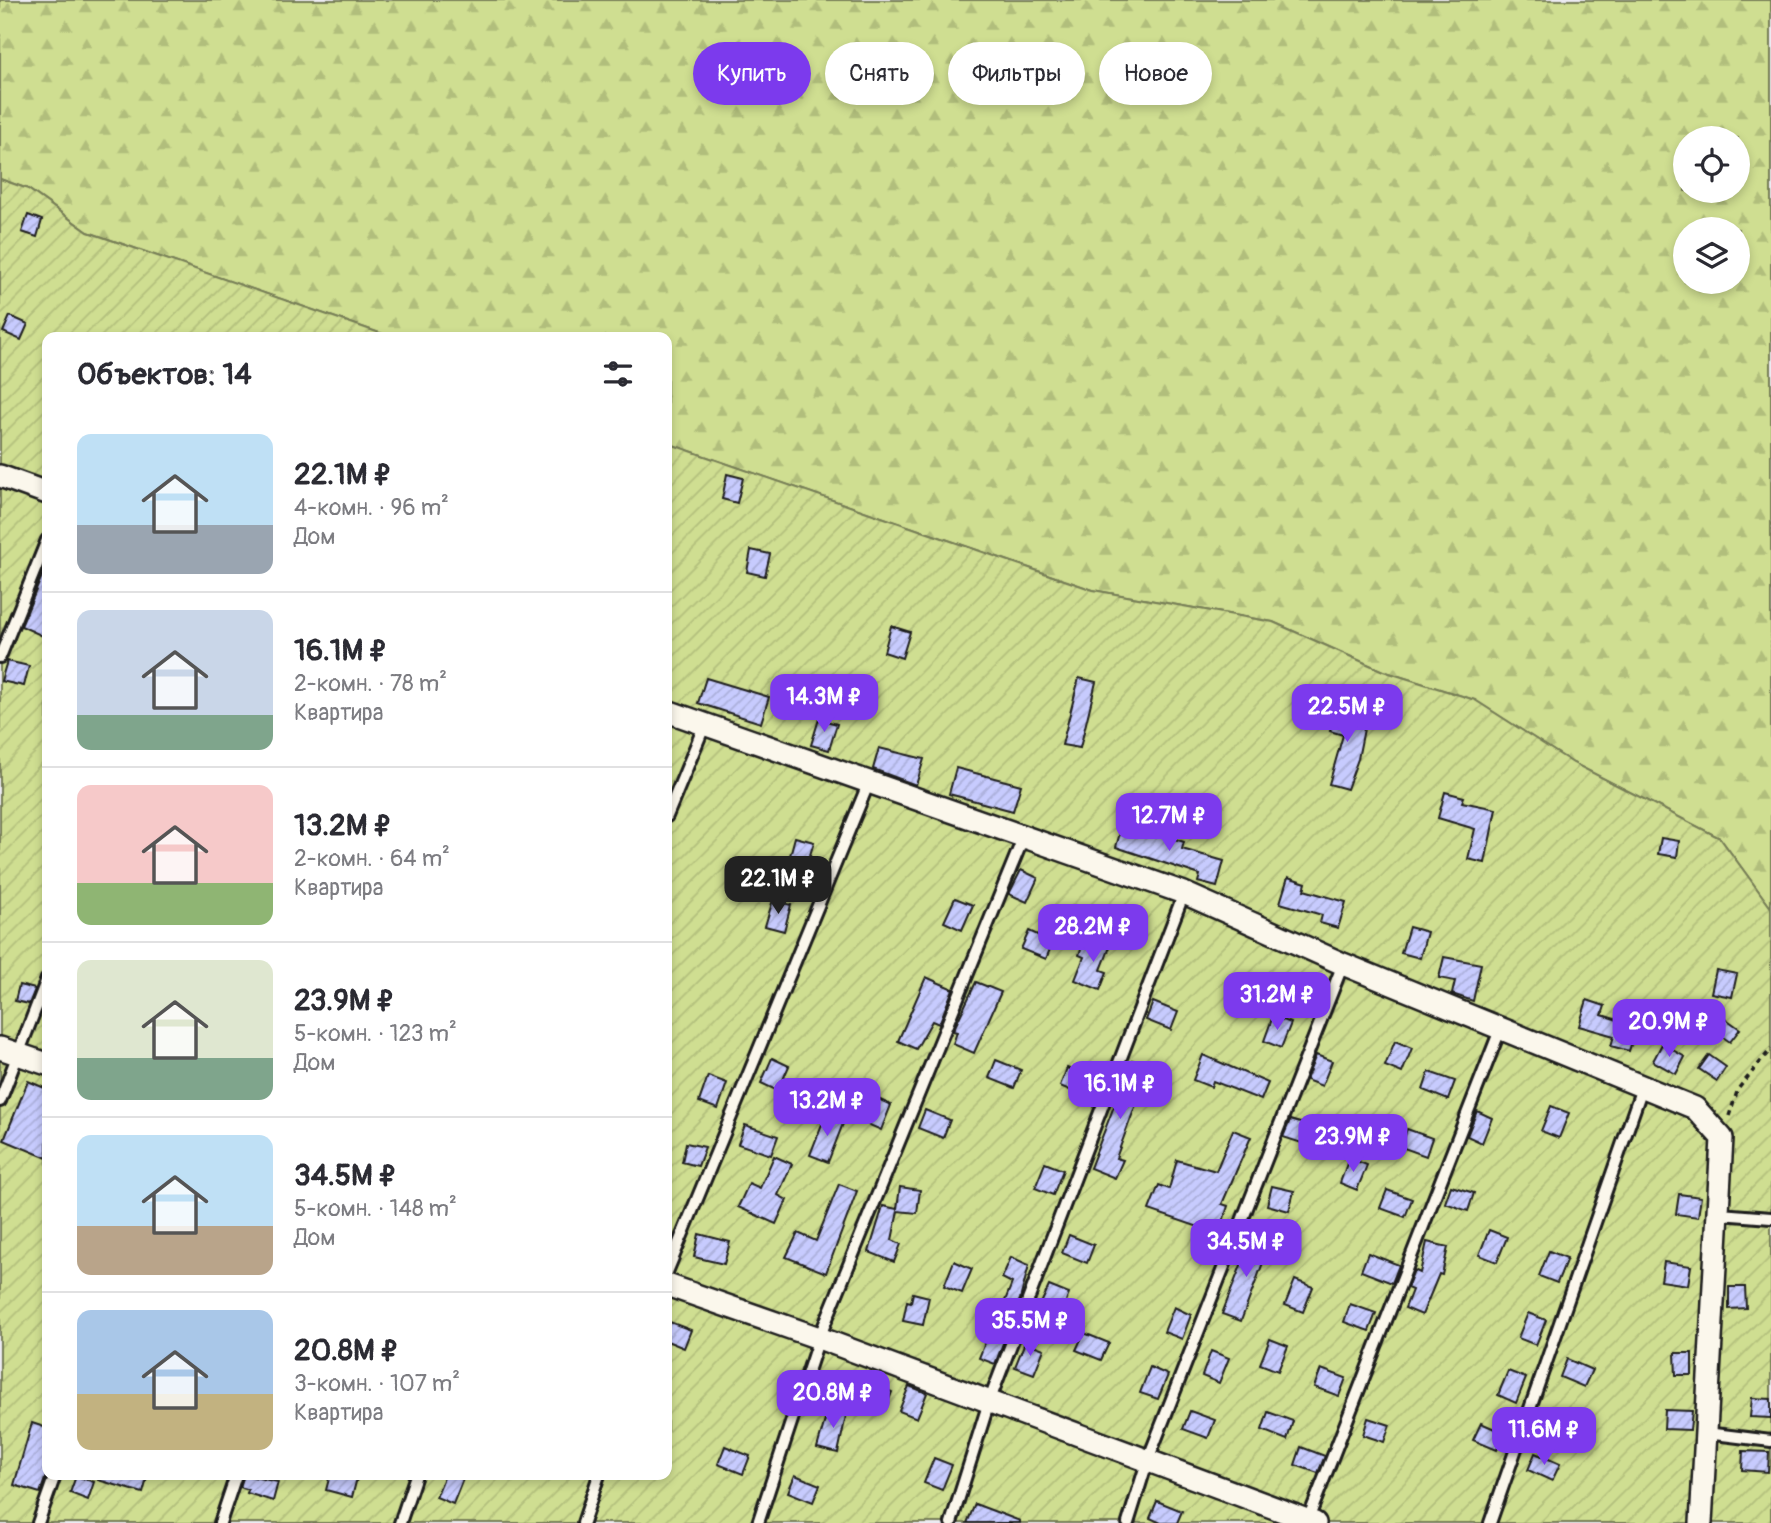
<!DOCTYPE html>
<html lang="ru">
<head>
<meta charset="utf-8">
<style>
	:root { --surface:#fff; --page:#f7f7f7; --text:#2b2b33; --muted:#7c7c81; --line:#e1e1e2; --accent:#7c3aed }
	body { margin:0; font-family:Pangolin,sans-serif; background:var(--page); color:var(--text); height:100vh; display:flex; flex-direction:column; font-size:26px; white-space:nowrap }
	* { box-sizing:border-box; margin:0 }
	p { font-size:23px; color:var(--muted) }
	.icon { flex:none; width:38px; height:38px; fill:none; stroke:currentColor; stroke-width:2; stroke-linecap:round; stroke-linejoin:round }
	.map { position:relative; flex:1; overflow:hidden }
	.side { position:absolute; left:42px; top:332px; width:630px; height:1148px; display:flex; flex-direction:column; background:var(--surface); border-radius:14px; box-shadow:0 4px 10px #0003 }
	.side>* { flex:none }
	.hud { position:absolute; left:693px; top:42px; width:665px; height:63px; display:flex; gap:14px }
	.fabs { position:absolute; left:1673px; top:126px; display:grid; gap:14px }
	.fabs a { display:grid; place-items:center; width:77px; height:77px; border-radius:50%; background:var(--surface); box-shadow:0 4px 10px #0003; font-size:35px }
	.price { position:absolute; translate:-50% -60px; padding:0 16px; border-radius:14px; background:var(--accent); color:#fff; font-size:23px; line-height:46px; filter:drop-shadow(0 2px 4px #0008) }
	.price::after { content:''; position:absolute; left:50%; top:42px; width:21px; height:16px; margin-left:-10px; background:inherit; clip-path:polygon(0 0,100% 0,50% 100%) }
	.price.selected { background:#222; color:#fff }
	ul { padding:0; list-style:none }
	li { display:flex; align-items:center; gap:21px; height:175px; padding:0 35px }
	li+li { border-top:2px solid var(--line) }
	li span { display:grid; place-items:center; flex:none; width:196px; height:140px; border-radius:14px; color:#555 }
	li>.icon { margin-inline-start:auto }
	span .icon { width:84px; height:84px; fill:#fffc; stroke-width:1 }
	li b { font-size:30px }
	h2 { display:flex; justify-content:space-between; align-items:center; height:84px; padding:0 35px; font-size:30px }
	.tag { padding:0 24px; border-radius:32px; background:var(--surface); box-shadow:0 4px 10px #0003; font-size:24px; line-height:63px }
	.tag.selected { background:var(--accent); color:#fff }
	.map>svg:first-child { display:block }
	.forest { fill:url(#forest-firs); stroke:#767d56; stroke-width:2; fill-rule:evenodd }
	.garden { fill:url(#garden-furrows); stroke:#767d56; stroke-width:2 }
	.building { fill:url(#building-hatch); stroke:#1c1c1c; stroke-width:2 }
	.lines { fill:none; stroke-linecap:round; stroke-linejoin:round }
	.lane-casing { stroke:#1c1c1c; stroke-width:16 }
	.street-casing { stroke:#1c1c1c; stroke-width:26 }
	.path { stroke:#1c1c1c; stroke-width:3.5; stroke-dasharray:5 5; stroke-linecap:butt }
	.lane { stroke:#fbf7ec; stroke-width:10 }
	.street { stroke:#fbf7ec; stroke-width:21 }
</style>
</head>
<body>
<div class="map">
<svg width="1771" height="1523" viewBox="0 0 1771 1523">
	<defs>
		<pattern id="forest-firs" width="22" height="20" patternUnits="userSpaceOnUse" patternTransform="scale(1.75)"><rect width="22" height="20" fill="#cfde91"/><path d="M5 1l3.5 6h-7zM16 11l3.5 6h-7z" fill="#b1be7c"/></pattern>
		<pattern id="garden-furrows" width="10" height="10" patternUnits="userSpaceOnUse" patternTransform="scale(1.75)"><rect width="10" height="10" fill="#cfde91"/><path d="M-1 1l2-2M0 10L10 0M9 11l2-2" fill="none" stroke="#b1be7c"/></pattern>
		<pattern id="building-hatch" width="6" height="6" patternUnits="userSpaceOnUse" patternTransform="scale(1.75)"><rect width="6" height="6" fill="#c7cbfe"/><path d="M-1 1l2-2M0 6l6-6M5 7l2-2" fill="none" stroke="#aaaed9"/></pattern>
	</defs>
	<rect width="100%" height="100%" fill="#ebeaf1"/>
	<filter id="ink" filterUnits="userSpaceOnUse"><feTurbulence type="fractalNoise" baseFrequency=".0143" numOctaves="2"/><feDisplacementMap in="SourceGraphic" scale="14" xChannelSelector="R" yChannelSelector="G"/><feConvolveMatrix kernelMatrix="1 2 1 2 8 2 1 2 1" color-interpolation-filters="sRGB"/></filter>
	<g filter="url(#ink)">
		<path class="forest" d="M 0,0 L 1771,0 L 1771,908 L 1720,838 L 1573,763 L 1474,700 L 1383,671 L 1273,622 L 1093,590 L 667,443 L 667,338 L 394,338 L 88,232 L 28,189 L 0,179 ZM 1685,138 L 1738,138 L 1738,191 L 1685,191 ZM 1685,229 L 1738,229 L 1738,282 L 1685,282 Z"/>
		<polygon class="garden" points="0,179 28,189 88,232 394,338 47,338 47,1475 667,1475 667,443 1093,590 1273,622 1383,671 1475,700 1573,763 1720,838 1771,908 1771,1523 0,1523"/>
		<g class="building">
			<polygon points="28,215 42,220 37,237 22,232"/>
			<polygon points="10,316 28,324 21,340 3,332"/>
			<polygon points="727,474 743,478 737,503 722,499"/>
			<polygon points="751,550 770,554 765,576 747,572"/>
			<polygon points="47,564 47,638 21,626"/>
			<polygon points="891,626 910,632 902,658 884,652"/>
			<polygon points="7,661 29,666 24,686 1,681"/>
			<polygon points="706,678 769,697 761,723 698,703"/>
			<polygon points="1079,678 1096,682 1080,748 1062,745"/>
			<polygon points="1337,705 1367,714 1358,759 1347,789 1329,784 1343,735 1330,731"/>
			<polygon points="819,719 837,724 829,750 811,745"/>
			<polygon points="879,748 924,759 916,785 873,769"/>
			<polygon points="956,768 1021,785 1013,811 949,794"/>
			<polygon points="1445,792 1464,797 1462,802 1496,809 1485,863 1468,859 1475,829 1438,818"/>
			<polygon points="1123,822 1184,842 1182,849 1224,861 1217,887 1198,882 1200,875 1116,847"/>
			<polygon points="795,837 814,842 806,868 788,863"/>
			<polygon points="1661,838 1679,841 1677,857 1658,854"/>
			<polygon points="1021,870 1038,878 1027,902 1009,894"/>
			<polygon points="1288,877 1306,883 1304,890 1346,902 1338,928 1320,923 1322,915 1280,903"/>
			<polygon points="955,898 973,905 962,930 944,922"/>
			<polygon points="773,900 791,905 784,931 765,926"/>
			<polygon points="1409,927 1427,932 1420,958 1401,953"/>
			<polygon points="1029,931 1053,942 1046,959 1021,949"/>
			<polygon points="1085,937 1110,947 1101,970 1107,972 1100,990 1075,980 1084,957 1079,955"/>
			<polygon points="1444,957 1481,964 1473,1001 1452,994 1455,981 1439,978"/>
			<polygon points="1716,970 1737,974 1732,997 1711,993"/>
			<polygon points="926,977 953,989 939,1024 932,1021 916,1049 898,1041"/>
			<polygon points="976,982 1001,992 974,1053 953,1044 957,1032 953,1031"/>
			<polygon points="19,985 35,989 29,1004 15,1001"/>
			<polygon points="1587,1000 1605,1006 1602,1015 1637,1026 1629,1051 1611,1046 1614,1036 1579,1026"/>
			<polygon points="1153,1002 1178,1012 1171,1030 1146,1020"/>
			<polygon points="1273,1016 1291,1023 1281,1048 1264,1041"/>
			<polygon points="1722,1016 1740,1029 1730,1042 1713,1030"/>
			<polygon points="1395,1041 1412,1048 1402,1073 1385,1066"/>
			<polygon points="1662,1044 1685,1057 1676,1074 1653,1061"/>
			<polygon points="1203,1055 1268,1083 1261,1100 1213,1081 1211,1087 1193,1080"/>
			<polygon points="1316,1055 1332,1061 1322,1086 1306,1080"/>
			<polygon points="1709,1055 1726,1067 1717,1081 1699,1069"/>
			<polygon points="772,1058 789,1066 778,1091 761,1083"/>
			<polygon points="996,1060 1021,1070 1014,1088 989,1078"/>
			<polygon points="1132,1060 1150,1067 1116,1158 1123,1160 1115,1178 1090,1168"/>
			<polygon points="1067,1068 1091,1078 1084,1096 1060,1086"/>
			<polygon points="1429,1072 1455,1081 1448,1100 1423,1090"/>
			<polygon points="708,1076 727,1083 718,1109 699,1102"/>
			<polygon points="28,1081 47,1089 47,1158 4,1140"/>
			<polygon points="876,1098 891,1105 881,1130 865,1123"/>
			<polygon points="1551,1106 1569,1113 1559,1138 1541,1131"/>
			<polygon points="925,1110 950,1120 943,1138 918,1128"/>
			<polygon points="1477,1111 1492,1118 1482,1143 1467,1136"/>
			<polygon points="826,1114 844,1121 828,1162 810,1155"/>
			<polygon points="1290,1120 1314,1127 1308,1145 1283,1137"/>
			<polygon points="745,1125 778,1136 771,1155 738,1144"/>
			<polygon points="1407,1129 1432,1138 1426,1156 1401,1147"/>
			<polygon points="1233,1130 1251,1137 1222,1204 1228,1206 1219,1234 1149,1210 1159,1185 1169,1189 1177,1160 1216,1171"/>
			<polygon points="686,1143 705,1147 698,1166 682,1162"/>
			<polygon points="774,1156 792,1164 778,1195 787,1200 776,1224 738,1207 749,1183 760,1188"/>
			<polygon points="1349,1158 1367,1165 1357,1190 1340,1183"/>
			<polygon points="1045,1163 1063,1170 1053,1195 1035,1188"/>
			<polygon points="839,1184 857,1191 826,1273 786,1257 798,1233 816,1241"/>
			<polygon points="1272,1186 1294,1191 1289,1211 1267,1205"/>
			<polygon points="1451,1186 1474,1193 1468,1211 1445,1203"/>
			<polygon points="900,1187 920,1190 917,1213 898,1211 892,1240 901,1244 894,1262 869,1252 883,1206 897,1209"/>
			<polygon points="1387,1190 1412,1199 1405,1217 1380,1208"/>
			<polygon points="1679,1194 1701,1197 1698,1217 1676,1214"/>
			<polygon points="1489,1230 1507,1237 1497,1262 1479,1255"/>
			<polygon points="699,1234 730,1242 724,1264 694,1257"/>
			<polygon points="1069,1235 1094,1245 1087,1263 1062,1253"/>
			<polygon points="1252,1237 1270,1244 1241,1321 1222,1314"/>
			<polygon points="1427,1242 1448,1247 1442,1275 1439,1274 1422,1315 1405,1308 1412,1290 1407,1288 1414,1270 1420,1273"/>
			<polygon points="1549,1251 1567,1258 1557,1283 1539,1276"/>
			<polygon points="1368,1253 1399,1265 1392,1283 1361,1271"/>
			<polygon points="1011,1257 1029,1265 1020,1299 995,1364 979,1358 989,1333 992,1334 1012,1283 1002,1278"/>
			<polygon points="954,1261 972,1269 962,1293 944,1286"/>
			<polygon points="1664,1262 1691,1266 1688,1285 1661,1281"/>
			<polygon points="1295,1280 1313,1287 1303,1312 1285,1305"/>
			<polygon points="1049,1286 1069,1294 1059,1319 1038,1310"/>
			<polygon points="1729,1287 1745,1287 1746,1308 1729,1309"/>
			<polygon points="913,1293 929,1297 923,1325 903,1321 907,1301 911,1302"/>
			<polygon points="1350,1304 1376,1313 1369,1331 1344,1322"/>
			<polygon points="1174,1307 1191,1315 1182,1339 1164,1332"/>
			<polygon points="1528,1313 1546,1320 1536,1345 1518,1338"/>
			<polygon points="667,1321 691,1330 684,1348 667,1341"/>
			<polygon points="1084,1333 1109,1343 1101,1360 1076,1350"/>
			<polygon points="1270,1339 1288,1346 1278,1371 1260,1364"/>
			<polygon points="1025,1342 1044,1349 1034,1374 1015,1367"/>
			<polygon points="1211,1351 1229,1358 1219,1383 1202,1376"/>
			<polygon points="1675,1353 1692,1353 1692,1375 1676,1375"/>
			<polygon points="1567,1359 1592,1370 1584,1387 1560,1377"/>
			<polygon points="1150,1367 1168,1375 1158,1399 1140,1393"/>
			<polygon points="1321,1369 1346,1378 1339,1396 1314,1387"/>
			<polygon points="1508,1371 1526,1378 1516,1403 1498,1395"/>
			<polygon points="867,1382 892,1392 885,1410 860,1400"/>
			<polygon points="909,1386 927,1393 917,1418 899,1411"/>
			<polygon points="1752,1398 1771,1399 1771,1418 1750,1417"/>
			<polygon points="829,1406 847,1411 838,1453 817,1448"/>
			<polygon points="1665,1410 1692,1411 1690,1430 1664,1429"/>
			<polygon points="1190,1411 1215,1420 1208,1438 1183,1429"/>
			<polygon points="1268,1412 1293,1421 1287,1440 1262,1430"/>
			<polygon points="1368,1418 1390,1425 1384,1442 1363,1435"/>
			<polygon points="32,1423 47,1428 47,1473 40,1493 14,1485"/>
			<polygon points="1481,1423 1504,1433 1497,1450 1473,1440"/>
			<polygon points="725,1446 750,1456 743,1474 718,1464"/>
			<polygon points="1301,1447 1325,1456 1318,1473 1295,1465"/>
			<polygon points="1743,1451 1769,1452 1768,1472 1742,1470"/>
			<polygon points="1535,1453 1560,1464 1552,1481 1528,1470"/>
			<polygon points="934,1458 952,1465 942,1490 924,1483"/>
			<polygon points="98,1475 148,1475 143,1493 98,1480"/>
			<polygon points="244,1475 278,1482 273,1501 247,1493 248,1490 240,1487"/>
			<polygon points="330,1475 357,1478 352,1497 326,1490"/>
			<polygon points="445,1475 463,1479 453,1504 436,1497"/>
			<polygon points="795,1475 820,1485 813,1502 788,1492"/>
			<polygon points="76,1476 94,1482 88,1500 70,1493"/>
			<polygon points="1157,1501 1182,1511 1177,1523 1161,1523 1150,1518"/>
			<polygon points="975,1504 1020,1521 1020,1523 967,1523"/>
		</g>
		<g class="lines">
			<g class="lane-casing">
				<g id="lane">
					<polyline points="0,657 47,540"/>
					<polyline points="667,816 705,724"/>
					<polyline points="0,1101 47,979"/>
					<polyline points="1720,1214 1771,1218"/>
					<polyline points="667,1272 869,782"/>
					<polyline points="1706,1433 1771,1441"/>
					<polyline points="1307,1522 1500,1030"/>
					<polyline points="38,1523 55,1475"/>
					<polyline points="220,1523 236,1475"/>
					<polyline points="400,1523 416,1475"/>
					<polyline points="583,1523 599,1475"/>
					<polyline points="758,1523 819,1338 1024,836"/>
					<polyline points="951,1523 989,1402 1184,893"/>
					<polyline points="1128,1523 1147,1462 1343,964"/>
					<polyline points="1490,1523 1643,1085"/>
				</g>
			</g>
			<g class="street-casing">
				<g id="street">
					<polyline points="0,476 47,493"/>
					<polyline points="667,711 1184,893 1343,964 1695,1108 1722,1138 1701,1523"/>
					<polyline points="0,1048 47,1064"/>
					<polyline points="667,1285 819,1338 1315,1523"/>
				</g>
			</g>
			<polyline class="path" points="1729,1116 1738,1089 1771,1049"/>
			<use href="#lane" class="lane"/>
			<use href="#street" class="street"/>
		</g>
	</g>
</svg>
<div class="fabs">
<a><svg class="icon" aria-label="locate" viewBox="0 0 24 24"><circle cx="12" cy="12" r="6"/><path d="M12 2v4M12 18v4M2 12h4M18 12h4"/></svg></a>
<a><svg class="icon" aria-label="layers" viewBox="0 0 24 24"><path d="M12 4l9 5-9 5-9-5zM3 14l9 5 9-5"/></svg></a>
</div>
<b class="price" style="left:824px;top:734px">14.3M ₽</b>
<b class="price" style="left:1347px;top:744px">22.5M ₽</b>
<b class="price" style="left:1169px;top:853px">12.7M ₽</b>
<b class="price selected" style="left:778px;top:916px">22.1M ₽</b>
<b class="price" style="left:1093px;top:964px">28.2M ₽</b>
<b class="price" style="left:1277px;top:1032px">31.2M ₽</b>
<b class="price" style="left:1669px;top:1059px">20.9M ₽</b>
<b class="price" style="left:1120px;top:1121px">16.1M ₽</b>
<b class="price" style="left:827px;top:1138px">13.2M ₽</b>
<b class="price" style="left:1353px;top:1174px">23.9M ₽</b>
<b class="price" style="left:1246px;top:1279px">34.5M ₽</b>
<b class="price" style="left:1030px;top:1358px">35.5M ₽</b>
<b class="price" style="left:833px;top:1430px">20.8M ₽</b>
<b class="price" style="left:1544px;top:1467px">11.6M ₽</b>
<div class="hud">
<a class="tag selected">Купить</a>
<a class="tag">Снять</a>
<a class="tag">Фильтры</a>
<a class="tag">Новое</a>
</div>
<section class="side">
<h2>Объектов: 14<svg class="icon" aria-label="filters" viewBox="0 0 24 24"><path d="M4 7h16M4 17h16"/><circle cx="9" cy="7" r="2"/><circle cx="15" cy="17" r="2"/></svg></h2>
<ul>
<li><span style="background:linear-gradient(#bfe0f5 65%,#9aa5b1 0)"><svg class="icon" aria-label="home" viewBox="0 0 24 24"><path d="M3 11l9-7 9 7M6 9v11h12V9"/></svg></span><div><b>22.1M ₽</b><p>4-комн. · 96 m²</p><p>Дом</p></div></li>
<li><span style="background:linear-gradient(#c9d6e8 75%,#7fa58c 0)"><svg class="icon" aria-label="home" viewBox="0 0 24 24"><path d="M3 11l9-7 9 7M6 9v11h12V9"/></svg></span><div><b>16.1M ₽</b><p>2-комн. · 78 m²</p><p>Квартира</p></div></li>
<li><span style="background:linear-gradient(#f6c9c9 70%,#8fb573 0)"><svg class="icon" aria-label="home" viewBox="0 0 24 24"><path d="M3 11l9-7 9 7M6 9v11h12V9"/></svg></span><div><b>13.2M ₽</b><p>2-комн. · 64 m²</p><p>Квартира</p></div></li>
<li><span style="background:linear-gradient(#dfe7d0 70%,#7fa58c 0)"><svg class="icon" aria-label="home" viewBox="0 0 24 24"><path d="M3 11l9-7 9 7M6 9v11h12V9"/></svg></span><div><b>23.9M ₽</b><p>5-комн. · 123 m²</p><p>Дом</p></div></li>
<li><span style="background:linear-gradient(#bfe0f5 65%,#b9a48a 0)"><svg class="icon" aria-label="home" viewBox="0 0 24 24"><path d="M3 11l9-7 9 7M6 9v11h12V9"/></svg></span><div><b>34.5M ₽</b><p>5-комн. · 148 m²</p><p>Дом</p></div></li>
<li><span style="background:linear-gradient(#a9c7e8 60%,#c2b280 0)"><svg class="icon" aria-label="home" viewBox="0 0 24 24"><path d="M3 11l9-7 9 7M6 9v11h12V9"/></svg></span><div><b>20.8M ₽</b><p>3-комн. · 107 m²</p><p>Квартира</p></div></li>
</ul>
</section>
</div>
</body>
</html>
